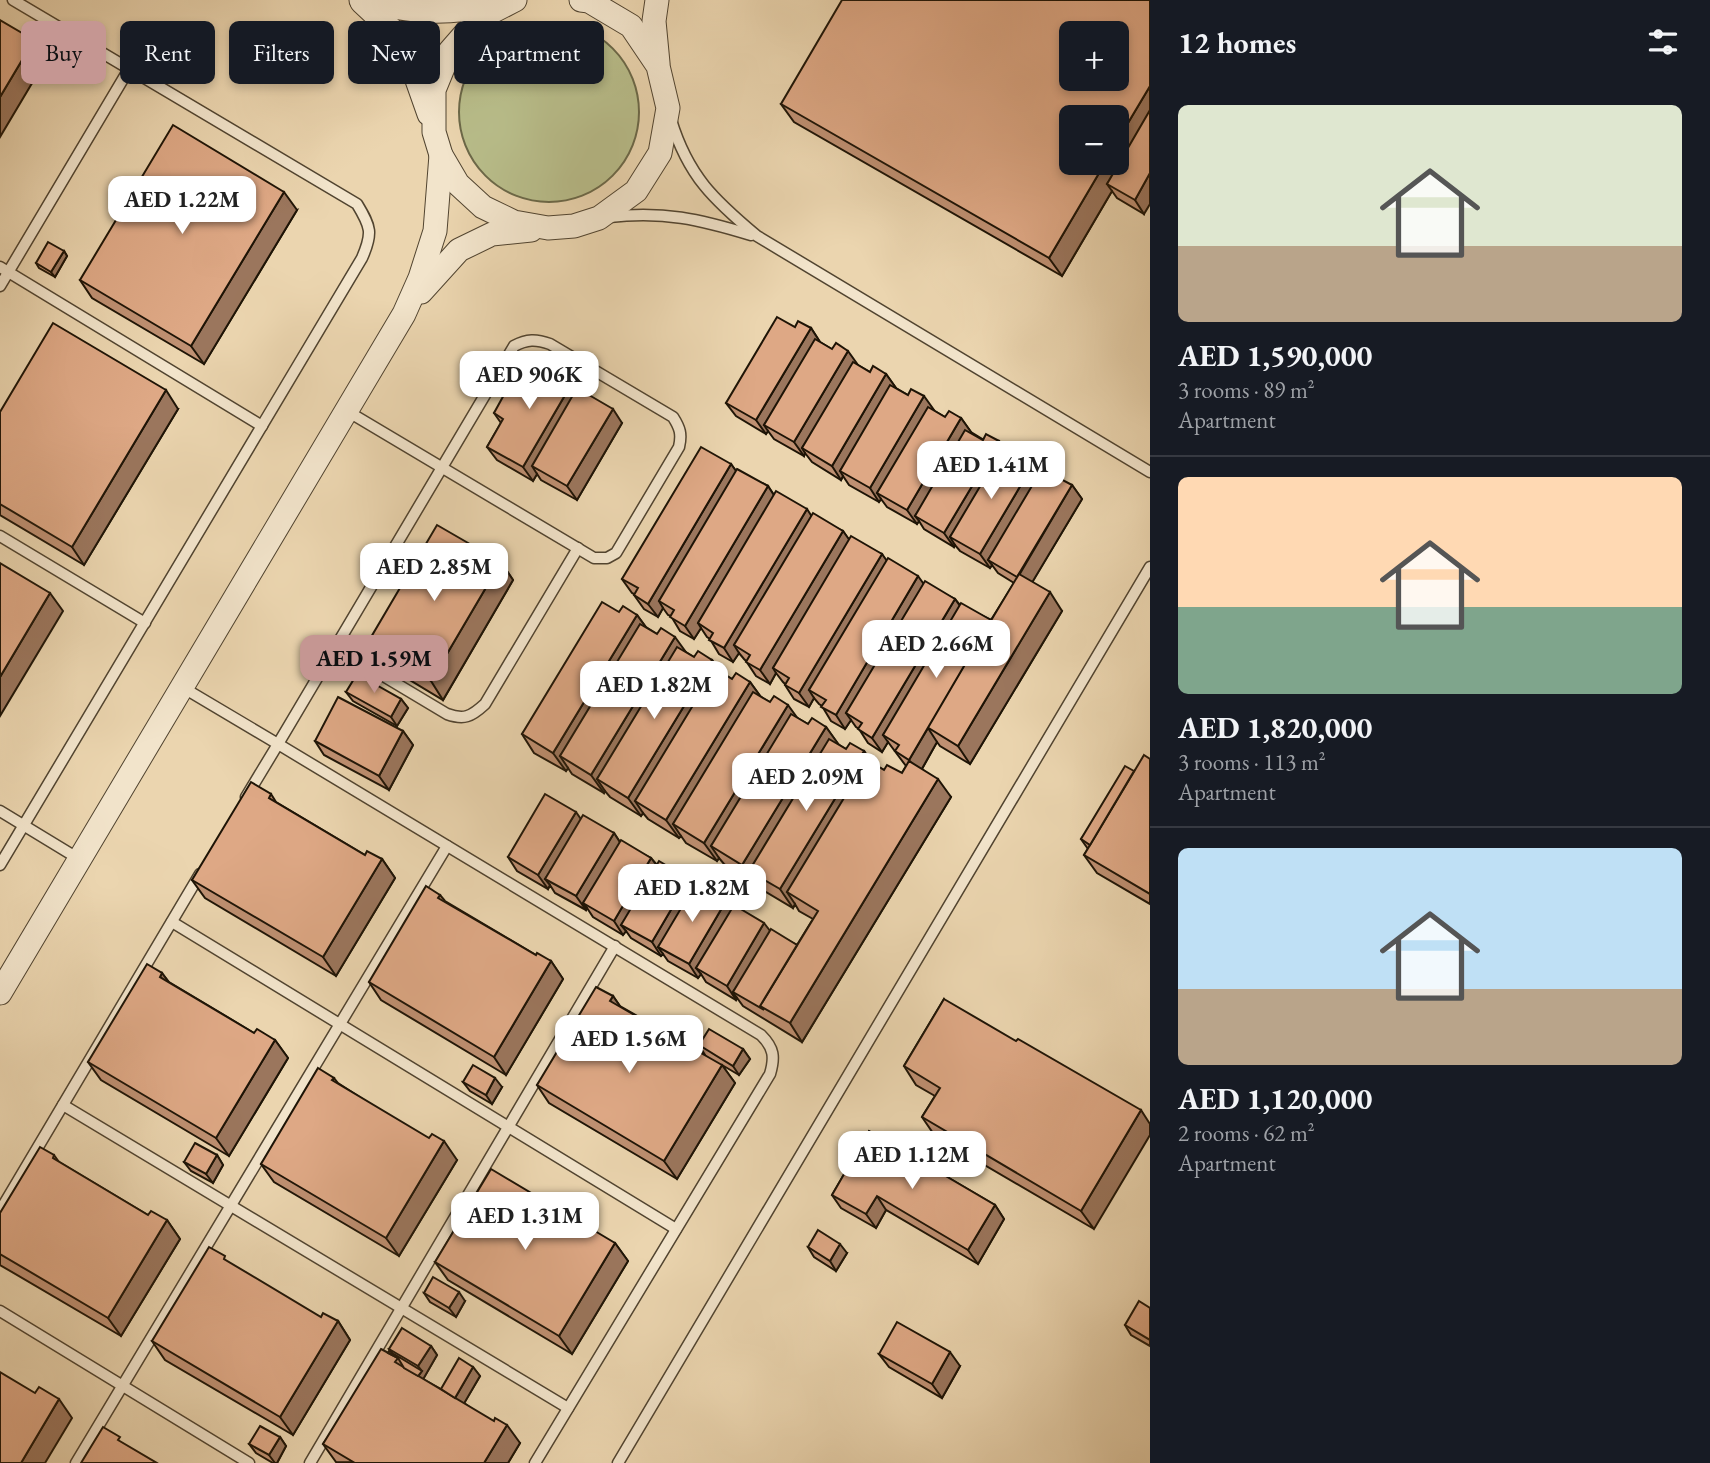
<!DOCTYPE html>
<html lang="en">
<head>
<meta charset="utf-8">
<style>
	:root { --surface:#171b24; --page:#20242c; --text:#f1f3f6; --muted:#9ea1a6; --line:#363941; --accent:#c59692 }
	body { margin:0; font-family:"EB Garamond",serif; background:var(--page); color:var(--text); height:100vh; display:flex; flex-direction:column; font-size:26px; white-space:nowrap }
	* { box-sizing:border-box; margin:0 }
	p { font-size:23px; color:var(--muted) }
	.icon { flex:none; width:38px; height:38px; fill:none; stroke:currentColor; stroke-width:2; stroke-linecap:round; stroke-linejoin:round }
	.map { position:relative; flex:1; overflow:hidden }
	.sheet { display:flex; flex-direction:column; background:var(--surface); width:560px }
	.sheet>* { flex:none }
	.hud { position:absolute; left:21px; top:21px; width:665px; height:63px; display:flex; gap:14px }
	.controls { position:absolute; left:1059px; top:21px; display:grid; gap:14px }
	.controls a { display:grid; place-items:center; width:70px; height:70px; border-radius:10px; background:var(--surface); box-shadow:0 4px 10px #0003; font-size:35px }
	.price { position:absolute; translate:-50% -60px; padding:0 16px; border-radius:14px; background:#fff; color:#222; font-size:23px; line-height:46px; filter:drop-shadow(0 2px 4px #0008) }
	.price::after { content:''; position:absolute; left:50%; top:42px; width:21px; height:16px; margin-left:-10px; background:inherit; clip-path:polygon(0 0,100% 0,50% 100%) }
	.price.current { background:var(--accent); color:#111 }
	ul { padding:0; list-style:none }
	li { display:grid; align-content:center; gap:14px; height:371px; padding:0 28px }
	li+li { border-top:2px solid var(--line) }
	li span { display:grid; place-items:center; height:217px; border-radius:10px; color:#555 }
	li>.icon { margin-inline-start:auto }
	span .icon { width:126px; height:126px; fill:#fffc; stroke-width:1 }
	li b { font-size:30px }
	h2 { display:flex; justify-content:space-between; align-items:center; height:84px; padding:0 28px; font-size:30px }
	.chip { padding:0 24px; border-radius:10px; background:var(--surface); box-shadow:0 4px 10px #0003; font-size:24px; line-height:63px }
	.chip.current { background:var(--accent); color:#111 }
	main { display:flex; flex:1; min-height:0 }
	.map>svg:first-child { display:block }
	.green { fill:#b8bd8a; stroke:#6b6848; stroke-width:2 }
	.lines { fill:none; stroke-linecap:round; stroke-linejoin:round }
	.service-casing { stroke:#514430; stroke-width:13 }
	.minor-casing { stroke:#514430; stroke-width:25 }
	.service { stroke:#f2e4cb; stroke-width:10 }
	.minor { stroke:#f2e4cb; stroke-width:23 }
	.wall { fill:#bf9072; stroke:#1e1406; stroke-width:2 }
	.shaded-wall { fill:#9b765d; stroke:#1e1406; stroke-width:2 }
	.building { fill:#dea885; stroke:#1e1406; stroke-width:2; fill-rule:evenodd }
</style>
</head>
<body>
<main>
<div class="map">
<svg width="1150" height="1463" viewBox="0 0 1150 1463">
	<rect width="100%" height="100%" fill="#ebd5af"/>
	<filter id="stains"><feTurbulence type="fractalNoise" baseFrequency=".00286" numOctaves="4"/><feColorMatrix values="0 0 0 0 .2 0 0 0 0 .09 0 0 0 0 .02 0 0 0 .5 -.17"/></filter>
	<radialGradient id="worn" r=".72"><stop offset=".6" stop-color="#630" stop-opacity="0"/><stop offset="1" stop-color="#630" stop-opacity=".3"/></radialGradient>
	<circle class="green" cx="549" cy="112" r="90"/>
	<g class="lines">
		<g class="service-casing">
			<g id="service">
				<path d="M 671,120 C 688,176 714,200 757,236 L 1150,472"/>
				<path d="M 609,217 C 664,211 699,219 751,235"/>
				<polyline points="0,267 262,426"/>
				<polyline points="0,286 129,69"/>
				<polyline points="0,536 145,623"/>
				<path d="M 335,647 L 447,714 C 464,720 471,717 485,704 L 578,548"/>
				<path d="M 182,687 L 278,744 L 514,346 C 527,339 536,339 550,344 L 673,417 C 680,428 682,434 679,447 L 616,553 L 607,558 L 594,558 L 347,411"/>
				<path d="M 246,797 L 278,744 L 761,1035 C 774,1048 775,1057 770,1074 L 535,1463"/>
				<polyline points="0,811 79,859"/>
				<path d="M 0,865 L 362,258 C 373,233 371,227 357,204 L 13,0"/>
				<polyline points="172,922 676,1229"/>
				<polyline points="63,1105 568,1408"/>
				<polyline points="0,1211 200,874"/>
				<polyline points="0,1311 249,1463"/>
				<polyline points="76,1463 447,846"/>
				<polyline points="310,1463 615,946"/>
				<polyline points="618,1463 1150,567"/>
			</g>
		</g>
		<g class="minor-casing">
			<g id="minor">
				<path d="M 361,0 C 411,12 443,16 494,4"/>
				<polyline points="515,0 478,19 450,51 434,90 434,132 441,155 458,184 483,207 514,222 548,228 574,226 599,218 636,191 660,153 668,108 658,66 631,26 589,1 581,0"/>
				<polyline points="657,0 654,21 658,63"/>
				<polyline points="362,2 393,31 411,63 429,114"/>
				<polyline points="421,292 459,250 492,234 531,230"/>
				<polyline points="0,993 404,314 420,278 435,231 441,155"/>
			</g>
		</g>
		<use href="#service" class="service"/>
		<use href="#minor" class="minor"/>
	</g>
	<g class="wall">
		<polygon points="1150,0 1144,214 1117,198 1112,191 1062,276 794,122 781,104"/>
		<polygon points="297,210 204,364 92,298 80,280"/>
		<polygon points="64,251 67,256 55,277 39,268 36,263"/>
		<polygon points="795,327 811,328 820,342 858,365 870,372 886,374 896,388 945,417 961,418 971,432 1018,461 1034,463 1044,477 1056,484 1072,485 1082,499 1032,582 1062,611 970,764 940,746 937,742 922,769 951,797 802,1042 743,1006 737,998 736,1000 706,982 701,974 698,978 668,961 663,954 661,956 631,938 626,931 623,935 593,917 587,908 586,910 555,893 550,885 548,889 517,871 508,857 581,819 614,833 620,842 651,858 657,865 689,879 694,886 770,931 797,945 813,919 799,911 795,904 793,908 761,889 756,881 755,883 724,864 719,858 717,861 686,843 681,836 679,838 648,819 643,813 641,816 610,797 605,791 604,793 572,774 568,768 566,771 534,753 522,734 619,612 637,615 646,627 694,657 712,660 721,672 732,679 750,682 761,697 808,724 826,727 838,744 846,749 864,751 873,764 884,770 902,773 906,766 888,742 882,752 868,743 859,729 856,727 851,720 845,729 831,721 822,706 819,704 814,698 809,707 794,699 785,685 785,684 783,682 776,673 770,684 756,676 746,661 744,659 739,653 733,662 719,654 710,639 707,637 701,628 694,639 680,631 671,616 668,615 663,608 658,617 644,609 634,595 634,594 632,593 622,579 731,464 736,471 768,486 774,495 811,516 843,531 849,540 882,554 886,561 923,583 955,599 960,605 991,620 1014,583 998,573 992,565 990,568 960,551 955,545 954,547 924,529 919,521 917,524 887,507 881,499 879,502 849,485 843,476 841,480 812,462 805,453 804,456 774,439 768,431 766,434 736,416 726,403"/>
		<polygon points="521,387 585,391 584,392 622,423 577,500 541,480 537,474 533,481 497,460 487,447 501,423 494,413"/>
		<polygon points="178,409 84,565 0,515 0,412"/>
		<polygon points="501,562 513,580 443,700 380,662 367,644"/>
		<polygon points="346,692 401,699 408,708 397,726 353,701"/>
		<polygon points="403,731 413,745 389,790 324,755 315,741"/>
		<polygon points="1150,759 1150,904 1097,873 1084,855 1088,849 1081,839 1134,771"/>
		<polygon points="271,794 276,802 365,855 382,859 395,878 336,976 205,898 192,880"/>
		<polygon points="440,895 445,901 536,955 551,961 563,979 506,1075 381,1000 369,982"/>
		<polygon points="162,973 169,982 254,1033 275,1040 288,1058 229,1156 101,1080 88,1062"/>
		<polygon points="613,996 620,1006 705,1055 699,1045 743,1049 750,1059 739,1075 722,1065 735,1083 677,1179 549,1103 537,1085"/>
		<polygon points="944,999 1094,1229 935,1136 922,1117 935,1096 916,1085 904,1066"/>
		<polygon points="334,1078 338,1083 457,1160 399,1256 274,1182 261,1164"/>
		<polygon points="463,1082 502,1087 492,1104 470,1091"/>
		<polygon points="869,1131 995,1205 1004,1219 978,1264 886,1210 876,1228 841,1208 832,1195"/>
		<polygon points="54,1155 59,1162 148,1215 167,1220 180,1239 121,1336 0,1265 0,1213"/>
		<polygon points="217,1155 223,1165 213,1183 191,1171 184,1162"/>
		<polygon points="615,1243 628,1261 572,1354 448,1280 435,1262"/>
		<polygon points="808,1247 847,1253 836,1271 814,1257"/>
		<polygon points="424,1293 465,1301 456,1317 430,1302"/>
		<polygon points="1150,1308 1150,1346 1131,1335 1125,1325"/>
		<polygon points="321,1317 338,1321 350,1340 293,1435 165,1360 152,1341"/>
		<polygon points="431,1346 437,1355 423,1379 441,1389 473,1367 480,1376 464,1403 520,1443 508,1463 336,1462 323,1444 388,1353 392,1353 389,1349"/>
		<polygon points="879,1354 960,1366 942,1398 889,1367"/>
		<polygon points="280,1437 286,1446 277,1463 273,1463 256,1453 249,1444"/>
	</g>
	<g class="shaded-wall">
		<polygon points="34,40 47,58 0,137 0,97"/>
		<polygon points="1150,86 1150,126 1107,184 1112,191 1062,276 1049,258 1105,163 1116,163 1116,143"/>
		<polygon points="1150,173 1150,204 1144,214 1135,200"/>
		<polygon points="284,192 297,210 204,364 191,346"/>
		<polygon points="64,251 67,256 55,277 51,272"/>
		<polygon points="811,328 820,342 764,425 768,431 766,434 756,420"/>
		<polygon points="848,351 858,365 802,448 805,453 804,456 794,442"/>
		<polygon points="886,374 896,388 840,471 843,476 841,480 832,466"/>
		<polygon points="575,378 585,391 539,470 532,466 537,474 533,481 523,467"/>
		<polygon points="166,390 178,409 84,565 72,547"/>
		<polygon points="924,396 934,410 877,493 881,499 879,502 870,488"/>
		<polygon points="613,409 622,423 577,500 567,486"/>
		<polygon points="961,418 971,432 915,516 919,521 917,524 907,510"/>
		<polygon points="999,441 1009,455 950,537 955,545 954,547 944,533"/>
		<polygon points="1034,463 1044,477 988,560 992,565 990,568 980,554"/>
		<polygon points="731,464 741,478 659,601 663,608 658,617 648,604"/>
		<polygon points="1072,485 1082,499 1027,591 1018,577"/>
		<polygon points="768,486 777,500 698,623 701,628 694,639 685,626"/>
		<polygon points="807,509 816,523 734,645 739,653 733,662 724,648"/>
		<polygon points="843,531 853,545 773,668 776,673 770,684 760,670"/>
		<polygon points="882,554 892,568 809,690 814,698 809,707 799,693"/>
		<polygon points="501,562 513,580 443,700 431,681"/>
		<polygon points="918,576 928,590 846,713 851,720 845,729 836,715"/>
		<polygon points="1050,592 1062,611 970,764 958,746"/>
		<polygon points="50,593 63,611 0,716 0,677"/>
		<polygon points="955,599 965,613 883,735 888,742 882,752 872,738"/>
		<polygon points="637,615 650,633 560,756 568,768 566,771 553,753"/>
		<polygon points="675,637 688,655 597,779 605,791 604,793 591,775"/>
		<polygon points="712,660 725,678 635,801 643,813 641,816 628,798"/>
		<polygon points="750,682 763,700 673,824 681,836 679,838 666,820"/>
		<polygon points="401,699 408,708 397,726 391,717"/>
		<polygon points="788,705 801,723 711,846 719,858 717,861 704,843"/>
		<polygon points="826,727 839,745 749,871 756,881 755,883 742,865"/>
		<polygon points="928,728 937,742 919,774 909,760"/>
		<polygon points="403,731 413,745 389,790 379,776"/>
		<polygon points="864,751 877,770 787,892 795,904 793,908 780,889"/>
		<polygon points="938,779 951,797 802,1042 790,1023"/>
		<polygon points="576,812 585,825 545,879 550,885 548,889 538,875"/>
		<polygon points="614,833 623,847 583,903 587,908 586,910 576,896"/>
		<polygon points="651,858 661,871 621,925 626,931 623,935 614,921"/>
		<polygon points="382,859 395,878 336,976 323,957"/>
		<polygon points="689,879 699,893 658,947 663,954 661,956 652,942"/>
		<polygon points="726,901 736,915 696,968 701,974 698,978 689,964"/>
		<polygon points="764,923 774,936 733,992 737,998 736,1000 727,986"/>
		<polygon points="551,961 563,979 506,1075 494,1057"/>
		<polygon points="162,973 175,991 160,977"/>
		<polygon points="613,996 626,1015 610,1001"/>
		<polygon points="275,1040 288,1058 229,1156 216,1138"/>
		<polygon points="743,1049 750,1059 739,1075 733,1066"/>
		<polygon points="722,1065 735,1083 677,1179 664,1161"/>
		<polygon points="495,1078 502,1087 492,1104 486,1095"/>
		<polygon points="1141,1110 1150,1124 1150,1135 1094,1229 1081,1211"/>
		<polygon points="444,1141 457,1160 399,1256 386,1238"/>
		<polygon points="217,1155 223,1165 213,1183 206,1174"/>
		<polygon points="877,1196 886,1210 876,1228 866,1214"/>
		<polygon points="995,1205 1004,1219 978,1264 968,1250"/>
		<polygon points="167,1220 180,1239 121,1336 108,1318"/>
		<polygon points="615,1243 628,1261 572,1354 559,1336"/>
		<polygon points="840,1244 847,1253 836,1271 830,1261"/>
		<polygon points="459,1292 465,1301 456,1317 449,1308"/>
		<polygon points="338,1321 350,1340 293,1435 280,1417"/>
		<polygon points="431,1346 437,1355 421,1383 417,1378 422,1371 418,1366"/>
		<polygon points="950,1352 960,1366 942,1398 932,1384"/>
		<polygon points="473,1367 480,1376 462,1407 455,1398"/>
		<polygon points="59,1399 72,1418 45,1463 21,1463"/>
		<polygon points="507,1425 520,1443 508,1463 484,1463"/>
		<polygon points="280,1437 286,1446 277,1463 275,1463 269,1455"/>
	</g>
	<g class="building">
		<path d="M 842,0 L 1150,0 L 1150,86 L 1116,143 L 1116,117 L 1071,117 L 1071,163 L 1105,163 L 1049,258 L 781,104 ZM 1071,33 L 1116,33 L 1116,79 L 1071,79 Z"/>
		<polygon points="0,20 34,40 0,97"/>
		<polygon points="1150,110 1150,173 1135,200 1107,184"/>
		<polygon points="173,125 284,192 191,346 80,280"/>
		<polygon points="48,242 64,251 51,272 36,263"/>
		<polygon points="777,317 795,327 798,321 811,328 756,420 726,403"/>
		<polygon points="53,323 166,390 72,547 0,504 0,412"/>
		<polygon points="815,339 832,349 836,343 848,351 794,442 764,425"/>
		<polygon points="539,357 575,378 523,467 487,447 503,419 494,413 511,382 521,387"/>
		<polygon points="853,362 870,372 873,366 886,374 832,466 802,448"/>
		<polygon points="890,385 908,395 911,389 924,396 870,488 840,471"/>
		<polygon points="577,388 613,409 567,486 532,466"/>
		<polygon points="928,407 945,417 949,411 961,418 907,510 877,493"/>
		<polygon points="965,430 983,440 986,434 999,441 944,533 915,516"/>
		<polygon points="701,447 731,464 648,604 634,595 638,588 622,579"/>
		<polygon points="1001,451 1018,461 1022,455 1034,463 980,554 950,537"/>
		<polygon points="737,469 768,486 685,626 670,617 674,610 659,601"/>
		<polygon points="1039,474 1056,484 1059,478 1072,485 1017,577 988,560"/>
		<polygon points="776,491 807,509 724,648 709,640 713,633 698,623"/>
		<polygon points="813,513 843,531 760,670 746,662 750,655 734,645"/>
		<polygon points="437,525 501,562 431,681 367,644"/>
		<polygon points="851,536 882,554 799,693 785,685 789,678 773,668"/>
		<polygon points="888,558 918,576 836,715 821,707 826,700 809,690"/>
		<polygon points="0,563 50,593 0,677"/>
		<polygon points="1019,574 1050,592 958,746 927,727"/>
		<polygon points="925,581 955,599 872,738 858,729 862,723 846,713"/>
		<polygon points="602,602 619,612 623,606 637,615 553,753 522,734"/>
		<polygon points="961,603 991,620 909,760 895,751 899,745 883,735"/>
		<polygon points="640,624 657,634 661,628 675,637 591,775 560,756"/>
		<polygon points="677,647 694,657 698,651 712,660 628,798 597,779"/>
		<polygon points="715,669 732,679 736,673 750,682 666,820 635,801"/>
		<polygon points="357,674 401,699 391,717 346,692"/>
		<polygon points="753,692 770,702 774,696 788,705 704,843 673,824"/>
		<polygon points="338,697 403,731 379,776 315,741"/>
		<polygon points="791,714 808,724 812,718 826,727 742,865 711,846"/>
		<polygon points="829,739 846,749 850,743 864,751 780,889 749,871"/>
		<polygon points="1144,755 1150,759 1150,894 1084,855"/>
		<polygon points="867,760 884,770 887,765 902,773 909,761 938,779 790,1023 760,1006 818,911 787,892"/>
		<polygon points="1125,766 1134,771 1090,845 1081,839"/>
		<polygon points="251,782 271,794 269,798 365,855 367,851 382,859 323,957 192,880"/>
		<polygon points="545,794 576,812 538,875 508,857"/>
		<polygon points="583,815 614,833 576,896 545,879"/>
		<polygon points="621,840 651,858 614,921 583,903"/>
		<polygon points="659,861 689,879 652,942 621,925"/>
		<polygon points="696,883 726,901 689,964 658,947"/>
		<polygon points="426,886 440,895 438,898 536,955 537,953 551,961 494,1057 369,982"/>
		<polygon points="734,905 764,923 727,986 696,968"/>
		<polygon points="771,929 797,945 760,1006 764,1010 733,992"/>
		<polygon points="147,964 162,973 160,977 254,1033 257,1029 275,1040 216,1138 88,1062"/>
		<polygon points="596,987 613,996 610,1001 722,1065 664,1161 537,1085"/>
		<polygon points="944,999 1016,1041 1018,1039 1141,1110 1081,1211 922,1117 940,1088 904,1066"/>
		<polygon points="709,1029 743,1049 733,1066 699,1045"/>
		<polygon points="473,1065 495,1078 486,1095 463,1082"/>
		<polygon points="318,1068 334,1078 332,1080 429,1138 432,1134 444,1141 386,1238 261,1164"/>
		<polygon points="869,1131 995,1205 968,1250 877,1196 866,1214 832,1195"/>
		<polygon points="195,1143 217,1155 206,1174 184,1162"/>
		<polygon points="40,1147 54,1155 53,1158 148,1215 151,1211 167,1220 108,1318 0,1254 0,1213"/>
		<polygon points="491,1169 615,1243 559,1336 435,1262"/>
		<polygon points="818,1230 840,1244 830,1261 808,1247"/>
		<polygon points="209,1247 225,1256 224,1259 321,1317 323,1313 338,1321 280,1417 152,1341"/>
		<polygon points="433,1277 459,1292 449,1308 424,1293"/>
		<polygon points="1139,1301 1150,1308 1150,1340 1125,1325"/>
		<polygon points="897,1322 950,1352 932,1384 879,1354"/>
		<polygon points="402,1328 431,1346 418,1366 389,1349"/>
		<polygon points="381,1349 398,1358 395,1362 494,1421 495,1418 507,1425 484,1463 355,1463 323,1444"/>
		<polygon points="389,1351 422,1371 418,1376 404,1368 398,1358 388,1353"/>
		<polygon points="459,1358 473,1367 455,1398 441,1389"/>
		<polygon points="0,1372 35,1393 39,1387 59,1399 21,1463 0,1463"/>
		<polygon points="260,1426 280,1437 269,1455 249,1444"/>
		<polygon points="103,1427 120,1437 118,1440 157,1463 81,1463"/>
	</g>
	<rect width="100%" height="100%" filter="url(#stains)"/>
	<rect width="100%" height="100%" fill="url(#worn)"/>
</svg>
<div class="controls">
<a>+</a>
<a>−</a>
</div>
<b class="price" style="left:182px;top:236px">AED 1.22M</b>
<b class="price" style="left:529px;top:411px">AED 906K</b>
<b class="price" style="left:991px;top:501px">AED 1.41M</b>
<b class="price" style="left:434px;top:603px">AED 2.85M</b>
<b class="price" style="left:936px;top:680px">AED 2.66M</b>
<b class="price current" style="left:374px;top:695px">AED 1.59M</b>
<b class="price" style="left:654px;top:721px">AED 1.82M</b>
<b class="price" style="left:806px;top:813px">AED 2.09M</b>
<b class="price" style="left:692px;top:924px">AED 1.82M</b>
<b class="price" style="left:629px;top:1075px">AED 1.56M</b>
<b class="price" style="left:912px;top:1191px">AED 1.12M</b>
<b class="price" style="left:525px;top:1252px">AED 1.31M</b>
<div class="hud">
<a class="chip current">Buy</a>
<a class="chip">Rent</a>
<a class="chip">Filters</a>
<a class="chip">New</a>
<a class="chip">Apartment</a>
</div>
</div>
<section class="sheet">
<h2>12 homes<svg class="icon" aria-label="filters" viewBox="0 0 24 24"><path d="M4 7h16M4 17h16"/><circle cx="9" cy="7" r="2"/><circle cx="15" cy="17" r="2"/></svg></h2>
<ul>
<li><span style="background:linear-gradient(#dfe7d0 65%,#b9a48a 0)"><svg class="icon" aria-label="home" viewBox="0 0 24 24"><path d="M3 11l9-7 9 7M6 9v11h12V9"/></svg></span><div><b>AED 1,590,000</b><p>3 rooms · 89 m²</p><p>Apartment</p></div></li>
<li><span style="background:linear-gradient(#ffd9b3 60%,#7fa58c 0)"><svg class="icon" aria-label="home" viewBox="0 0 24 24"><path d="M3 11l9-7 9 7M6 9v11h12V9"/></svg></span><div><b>AED 1,820,000</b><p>3 rooms · 113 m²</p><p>Apartment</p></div></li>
<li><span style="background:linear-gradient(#bfe0f5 65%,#b9a48a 0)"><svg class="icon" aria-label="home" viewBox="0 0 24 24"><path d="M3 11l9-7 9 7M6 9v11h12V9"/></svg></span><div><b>AED 1,120,000</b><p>2 rooms · 62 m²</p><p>Apartment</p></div></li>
</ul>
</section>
</main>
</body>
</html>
